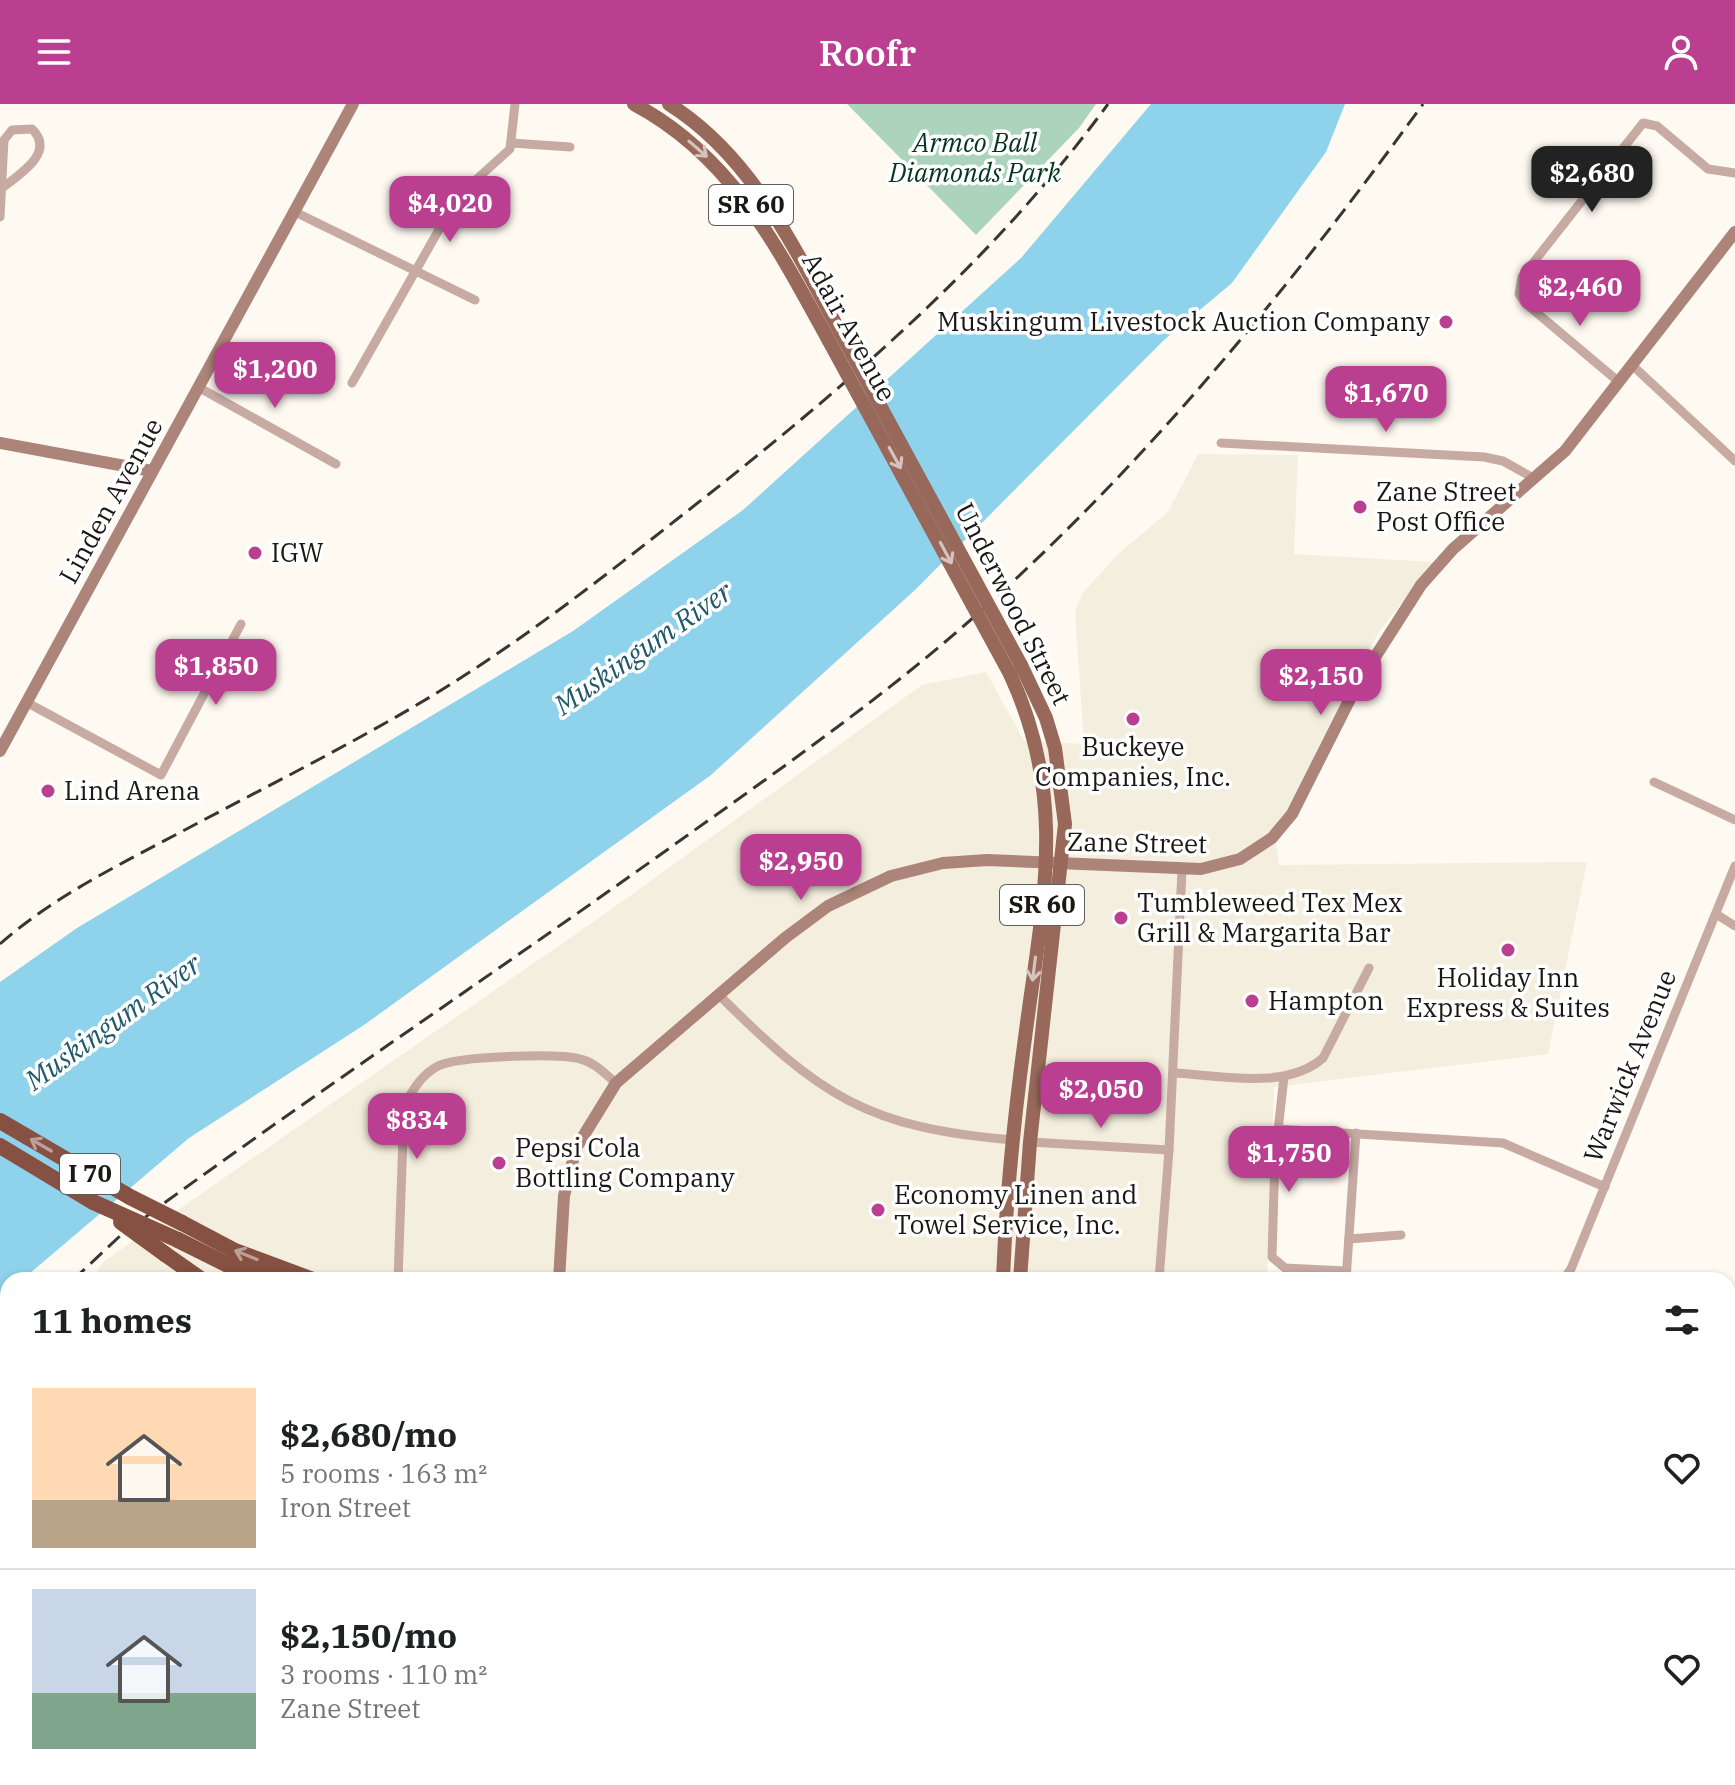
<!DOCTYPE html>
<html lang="en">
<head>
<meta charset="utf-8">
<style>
	:root { --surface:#fff; --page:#f2f2f2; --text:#202124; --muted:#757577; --line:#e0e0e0; --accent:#bb3f90 }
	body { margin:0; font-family:"IBM Plex Serif",serif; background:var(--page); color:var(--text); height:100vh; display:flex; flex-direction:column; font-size:30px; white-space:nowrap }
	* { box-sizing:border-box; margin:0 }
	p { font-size:26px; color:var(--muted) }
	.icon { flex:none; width:44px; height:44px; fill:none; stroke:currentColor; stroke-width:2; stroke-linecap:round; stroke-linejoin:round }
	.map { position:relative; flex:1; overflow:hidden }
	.drawer { position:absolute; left:0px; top:1168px; width:1736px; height:514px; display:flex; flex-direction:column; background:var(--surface); border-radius:24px 24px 0 0; box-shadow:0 2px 6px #0004 }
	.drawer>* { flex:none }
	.price { position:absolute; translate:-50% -68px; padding:0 18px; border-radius:16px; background:var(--accent); color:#fff; font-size:26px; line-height:52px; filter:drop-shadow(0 2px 4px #0008) }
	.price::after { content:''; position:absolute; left:50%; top:48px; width:24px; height:18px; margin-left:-12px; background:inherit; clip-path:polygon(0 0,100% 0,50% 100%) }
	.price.active { background:#222; color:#fff }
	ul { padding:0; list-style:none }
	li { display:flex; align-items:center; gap:24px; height:200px; padding:0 32px }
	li+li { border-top:2px solid var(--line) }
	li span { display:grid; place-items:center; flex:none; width:224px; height:160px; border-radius:0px; color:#555 }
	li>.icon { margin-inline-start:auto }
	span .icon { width:96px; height:96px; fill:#fffc; stroke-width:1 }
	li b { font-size:34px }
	h2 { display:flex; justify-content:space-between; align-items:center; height:96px; padding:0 32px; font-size:34px }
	header { display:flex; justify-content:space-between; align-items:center; height:104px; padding:0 32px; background:var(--accent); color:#fff; font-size:36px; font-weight:600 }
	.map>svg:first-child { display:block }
	.built { fill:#f4eede }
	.green { fill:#acd3bb }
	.water { fill:#8ed3eb }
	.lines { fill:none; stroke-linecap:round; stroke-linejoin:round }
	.street { stroke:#c7aba3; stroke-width:9 }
	.secondary { stroke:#ac8479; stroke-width:12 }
	.primary { stroke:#98685b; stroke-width:14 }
	.highway { stroke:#865042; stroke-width:16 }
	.rail { stroke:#383633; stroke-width:3; stroke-dasharray:16 8; stroke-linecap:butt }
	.primary-bridge { stroke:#98685b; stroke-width:14 }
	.highway-bridge { stroke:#865042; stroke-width:16 }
	.oneway { stroke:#d6c3bd }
	.oneway2 { stroke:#bc9f97 }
	.poi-dot { fill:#bb3f90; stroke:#fff; stroke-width:3 }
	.labels { text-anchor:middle; stroke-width:7; stroke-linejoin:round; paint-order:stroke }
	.shield { fill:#fff; stroke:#5f5d5c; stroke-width:2 }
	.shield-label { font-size:24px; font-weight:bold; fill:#1a1816 }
	.park-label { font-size:26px; font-style:italic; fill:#03341e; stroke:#fff }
	.poi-label { font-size:26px; fill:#1a1816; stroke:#fff; text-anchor:start }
	.street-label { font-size:26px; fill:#1a1816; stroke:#fff }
	.water-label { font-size:28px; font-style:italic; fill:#21586a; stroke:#fff }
</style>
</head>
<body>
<header><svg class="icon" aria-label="menu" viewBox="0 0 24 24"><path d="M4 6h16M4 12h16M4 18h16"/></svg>Roofr<svg class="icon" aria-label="person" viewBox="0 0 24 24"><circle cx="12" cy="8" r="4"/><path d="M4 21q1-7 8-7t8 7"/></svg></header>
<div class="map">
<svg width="1735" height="1681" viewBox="0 0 1735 1681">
	<rect width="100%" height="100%" fill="#fefaf2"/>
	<g class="built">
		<polygon points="1198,350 1298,351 1294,450 1434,458 1378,529 1294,697 1274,726 1279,761 1587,758 1548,950 1274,983 1267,1176 92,1176 103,1158 606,809 922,581 986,568 1024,637 1084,640 1075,508 1082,490 1116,452 1168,408"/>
		<polygon points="8,1316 8,1674 1008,1674 1008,1681 0,1681 0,1330"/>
	</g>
	<polygon class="green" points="847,0 1096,0 1079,24 976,131"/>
	<polygon class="water" points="1151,0 1345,0 1326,48 1232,179 1164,236 915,486 711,671 364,921 189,1034 22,1176 8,1176 8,1189 0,1199 0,878 77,824 573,527 743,406 1021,154"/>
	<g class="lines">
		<g class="street">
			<polyline points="512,39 570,43"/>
			<polyline points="293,107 475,196"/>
			<path d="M 0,113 L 4,36 L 12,26 L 32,25 C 56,48 20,70 2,84"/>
			<polyline points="1632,261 1735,357"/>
			<polyline points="1619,278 1525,199 1519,190 1522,173 1643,19 1657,22 1708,65 1735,69"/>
			<polyline points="352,279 458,92 510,45 515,0"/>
			<polyline points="198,283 336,360"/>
			<polyline points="1221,339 1484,353 1503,357 1535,375"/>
			<polyline points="26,598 161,671 241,520"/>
			<polyline points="1654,678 1735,716"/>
			<polyline points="1716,810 1735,822"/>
			<path d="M 718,890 C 820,992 867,1024 1013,1036"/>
			<path d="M 1173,969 C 1220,971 1285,987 1323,954 L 1369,864"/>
			<polyline points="1284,973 1275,1053 1272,1153 1285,1164 1346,1167"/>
			<polyline points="1278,1025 1503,1039 1605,1083"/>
			<polyline points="1030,1038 1169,1046"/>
			<polyline points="1349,1135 1401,1131"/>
			<path d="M 398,1176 L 404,1004 C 411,987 421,971 438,962 C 458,952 558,949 580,955 C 594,958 605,970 616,979"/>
			<polyline points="1159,1176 1169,1046 1182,766"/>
			<polyline points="1346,1176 1356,1029"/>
			<polyline points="1563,1176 1571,1165 1735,762"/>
			<polyline points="1728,1244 1735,1244"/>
			<polyline points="1728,1525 1735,1525"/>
			<polyline points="1161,1674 1165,1681"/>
			<polyline points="0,1679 35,1681"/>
			<polyline points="66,1681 66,1674"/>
			<polyline points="216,1681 216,1674"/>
			<polyline points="1399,1681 1400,1674"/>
			<polyline points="1486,1681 1486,1674"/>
			<polyline points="1618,1681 1619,1674"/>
		</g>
		<g class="secondary">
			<polyline points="0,339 152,367"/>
			<polyline points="0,647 353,0"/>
			<polyline points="559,1176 564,1092 576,1044 616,979 785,834 828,802 891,772 943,759 987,756 1201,765 1240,755 1272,734 1292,710 1356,583 1421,481 1453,445 1565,347 1735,128"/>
			<polyline points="372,1681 372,1674"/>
		</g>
		<g class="primary">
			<path d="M 634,0 C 732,52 778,144 829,237"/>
			<path d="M 669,0 C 753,53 794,144 840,228"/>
			<path d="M 1003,1176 C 1006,1095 1014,1014 1025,934 C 1042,802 1069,697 1010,570"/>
			<polyline points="1020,1176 1030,1038 1065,720 1055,644 1046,614 1021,561"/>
			<polyline points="531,1681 531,1674"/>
			<polyline points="680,1681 680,1674"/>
			<polyline points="986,1681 987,1674"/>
			<polyline points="1003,1681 1003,1674"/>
		</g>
		<g class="highway">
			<polyline points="182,1119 235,1147 313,1176"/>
			<polyline points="178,1136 228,1161 270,1176"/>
			<polyline points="165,1150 202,1176"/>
			<polyline points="1728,1366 1735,1368"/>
			<polyline points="1728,1385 1735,1387"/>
		</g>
		<g class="rail">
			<path d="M 0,840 C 53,793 117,762 179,729 C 258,687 338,647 415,602 C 512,545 601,475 690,405 C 843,285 992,159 1108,0"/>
			<path d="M 73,1176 L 120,1132 L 167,1097 C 336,975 509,859 678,738 C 779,666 881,595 974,513 C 1145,361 1289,185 1423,0"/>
			<polyline points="0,1258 8,1243"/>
			<polyline points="0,1287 8,1270"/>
		</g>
		<g class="primary-bridge">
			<polyline points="840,228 1021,561"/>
			<polyline points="829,237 1010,570"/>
		</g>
		<g class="highway-bridge">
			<polyline points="0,1017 130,1093 182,1119"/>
			<polyline points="0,1042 93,1098 178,1136"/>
			<polyline points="121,1118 165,1150"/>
		</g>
	</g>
	<defs><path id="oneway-shaft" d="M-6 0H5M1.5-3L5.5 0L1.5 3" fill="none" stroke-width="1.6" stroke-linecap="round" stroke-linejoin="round" transform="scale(2)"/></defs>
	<g class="oneway">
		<use href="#oneway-shaft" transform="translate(698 45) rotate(41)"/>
		<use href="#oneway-shaft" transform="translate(895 354) rotate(61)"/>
		<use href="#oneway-shaft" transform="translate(946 449) rotate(62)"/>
		<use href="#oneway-shaft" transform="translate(1034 865) rotate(97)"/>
	</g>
	<g class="oneway2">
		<use href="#oneway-shaft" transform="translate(41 1041) rotate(-150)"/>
		<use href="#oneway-shaft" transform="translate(246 1151) rotate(-158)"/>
	</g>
	<g class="poi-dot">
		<circle cx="1446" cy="218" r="8"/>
		<circle cx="1360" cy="403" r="8"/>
		<circle cx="255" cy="449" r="8"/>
		<circle cx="1133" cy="615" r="8"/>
		<circle cx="48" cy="687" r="8"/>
		<circle cx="1121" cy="814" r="8"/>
		<circle cx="1508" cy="846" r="8"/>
		<circle cx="1252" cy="897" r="8"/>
		<circle cx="499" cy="1059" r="8"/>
		<circle cx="878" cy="1106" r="8"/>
	</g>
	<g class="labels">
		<g class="shield">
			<rect x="709" y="81" width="84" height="40" rx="6"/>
			<rect x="1000" y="781" width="84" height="40" rx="6"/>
			<rect x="60" y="1050" width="60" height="40" rx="6"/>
		</g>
		<g class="shield-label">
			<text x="751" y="109">SR 60</text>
			<text x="1042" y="809">SR 60</text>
			<text x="90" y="1078">I 70</text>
		</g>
		<g class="park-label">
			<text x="975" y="48">Armco Ball<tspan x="975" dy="30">Diamonds Park</tspan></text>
		</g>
		<g class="poi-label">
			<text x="1430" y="227" text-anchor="end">Muskingum Livestock Auction Company</text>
			<text x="1376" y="397">Zane Street<tspan x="1376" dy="30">Post Office</tspan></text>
			<text x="271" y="458">IGW</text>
			<text x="1133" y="652" text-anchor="middle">Buckeye<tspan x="1133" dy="30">Companies, Inc.</tspan></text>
			<text x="64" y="696">Lind Arena</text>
			<text x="1137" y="808">Tumbleweed Tex Mex<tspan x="1137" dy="30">Grill &amp; Margarita Bar</tspan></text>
			<text x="1508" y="883" text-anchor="middle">Holiday Inn<tspan x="1508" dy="30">Express &amp; Suites</tspan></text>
			<text x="1268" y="906">Hampton</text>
			<text x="515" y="1053">Pepsi Cola<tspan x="515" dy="30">Bottling Company</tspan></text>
			<text x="894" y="1100">Economy Linen and<tspan x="894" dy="30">Towel Service, Inc.</tspan></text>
		</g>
		<g class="street-label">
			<text transform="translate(849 223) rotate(61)" y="9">Adair Avenue</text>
			<text transform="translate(111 397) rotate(-61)" y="9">Linden Avenue</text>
			<text transform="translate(1013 500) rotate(63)" y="9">Underwood Street</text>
			<text transform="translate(1137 739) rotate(1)" y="9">Zane Street</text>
			<text transform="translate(1630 962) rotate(-68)" y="9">Warwick Avenue</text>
		</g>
		<g class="water-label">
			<text transform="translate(643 544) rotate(-35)" y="10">Muskingum River</text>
			<text transform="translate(113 918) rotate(-36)" y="10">Muskingum River</text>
		</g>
	</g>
</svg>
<b class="price active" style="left:1592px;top:110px">$2,680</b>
<b class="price" style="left:450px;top:140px">$4,020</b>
<b class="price" style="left:1580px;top:224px">$2,460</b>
<b class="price" style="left:275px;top:306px">$1,200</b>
<b class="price" style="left:1386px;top:330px">$1,670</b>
<b class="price" style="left:216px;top:603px">$1,850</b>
<b class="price" style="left:1321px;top:613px">$2,150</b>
<b class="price" style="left:801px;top:798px">$2,950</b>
<b class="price" style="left:1101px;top:1026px">$2,050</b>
<b class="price" style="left:417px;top:1057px">$834</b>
<b class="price" style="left:1289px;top:1090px">$1,750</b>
<section class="drawer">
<h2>11 homes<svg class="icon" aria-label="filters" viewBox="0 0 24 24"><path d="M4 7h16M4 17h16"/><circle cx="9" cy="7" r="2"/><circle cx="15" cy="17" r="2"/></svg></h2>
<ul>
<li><span style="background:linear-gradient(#ffd9b3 70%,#b9a48a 0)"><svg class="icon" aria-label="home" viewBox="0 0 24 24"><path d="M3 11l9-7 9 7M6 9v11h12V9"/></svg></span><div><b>$2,680/mo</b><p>5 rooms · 163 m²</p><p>Iron Street</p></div><svg class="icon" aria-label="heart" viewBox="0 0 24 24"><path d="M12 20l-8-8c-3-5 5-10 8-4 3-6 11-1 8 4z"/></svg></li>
<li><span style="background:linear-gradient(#c9d6e8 65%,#7fa58c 0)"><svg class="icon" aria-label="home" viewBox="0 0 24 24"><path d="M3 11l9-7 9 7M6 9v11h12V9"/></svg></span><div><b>$2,150/mo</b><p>3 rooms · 110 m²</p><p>Zane Street</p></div><svg class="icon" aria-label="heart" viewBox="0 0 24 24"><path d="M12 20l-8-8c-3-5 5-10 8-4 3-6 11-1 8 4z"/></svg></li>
</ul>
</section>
</div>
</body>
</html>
